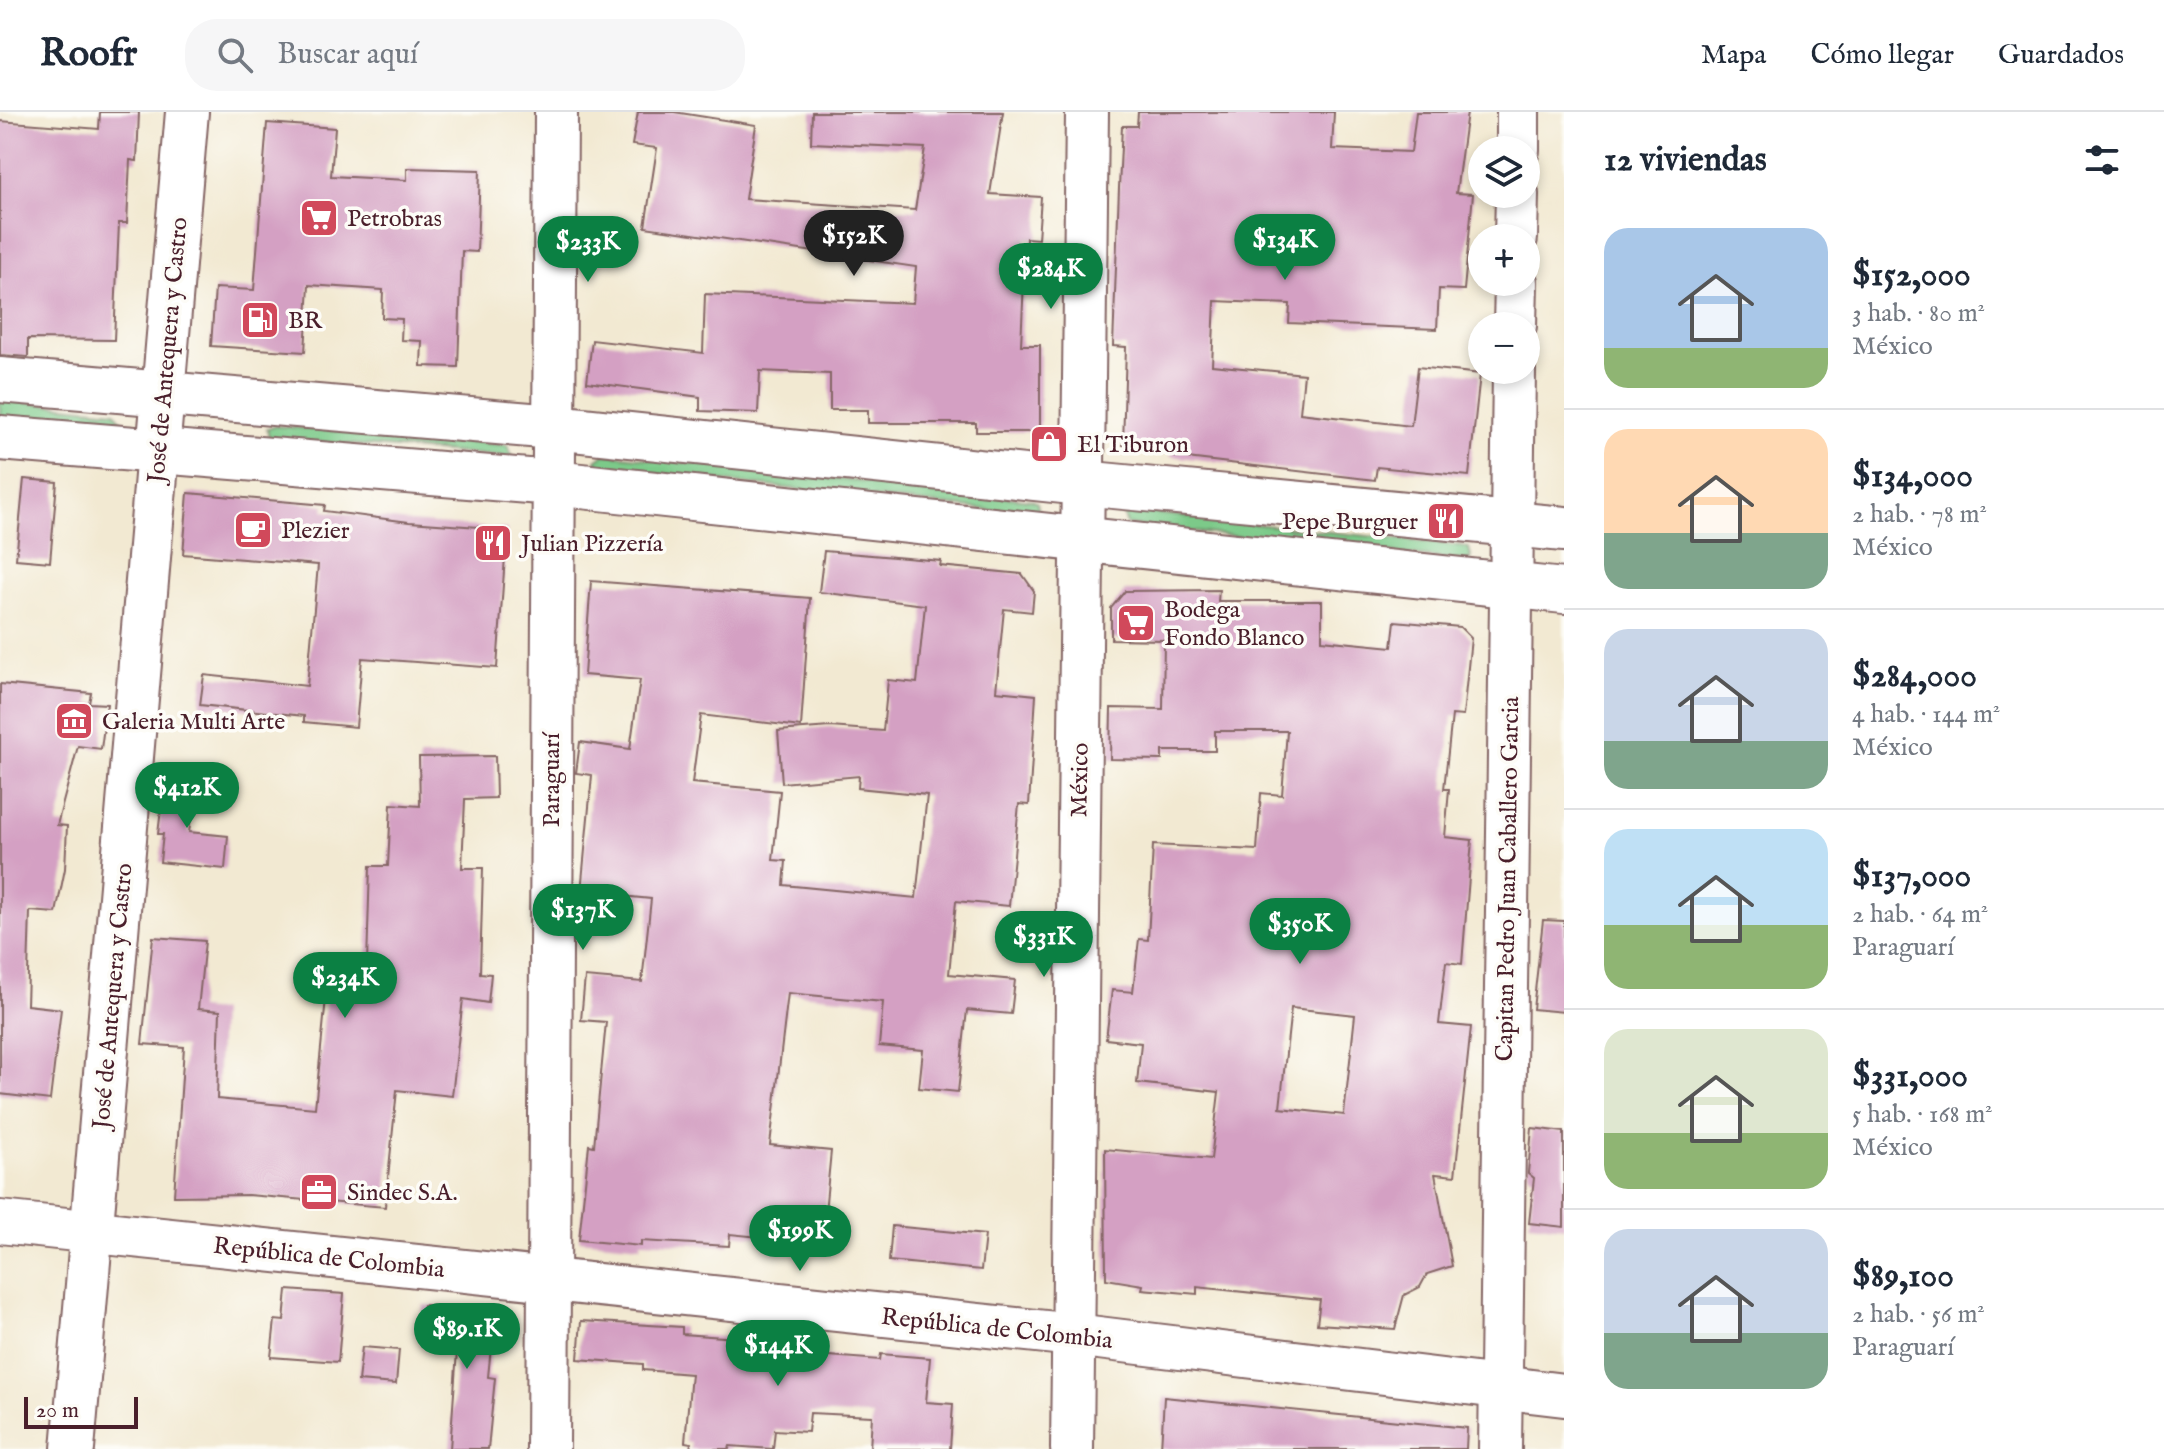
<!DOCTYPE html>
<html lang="es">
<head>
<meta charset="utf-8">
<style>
	:root { --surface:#fff; --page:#f6f6f7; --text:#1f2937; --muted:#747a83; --line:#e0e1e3; --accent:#0b8043 }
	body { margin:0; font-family:"IM FELL English",serif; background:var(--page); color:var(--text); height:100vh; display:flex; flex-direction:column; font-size:30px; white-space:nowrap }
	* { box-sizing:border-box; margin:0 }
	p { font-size:26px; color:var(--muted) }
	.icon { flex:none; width:44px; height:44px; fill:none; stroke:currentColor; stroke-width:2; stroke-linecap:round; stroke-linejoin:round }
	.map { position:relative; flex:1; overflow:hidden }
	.drawer { display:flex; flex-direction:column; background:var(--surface); width:600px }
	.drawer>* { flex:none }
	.fabs { position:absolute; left:1468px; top:24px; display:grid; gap:16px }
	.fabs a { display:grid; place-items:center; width:72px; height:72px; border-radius:50%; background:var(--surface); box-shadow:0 4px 12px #0003; font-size:40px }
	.scale { position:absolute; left:24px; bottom:20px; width:114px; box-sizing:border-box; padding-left:8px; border:4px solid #4a1f2b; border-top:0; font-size:22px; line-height:28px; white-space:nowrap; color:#4a1f2b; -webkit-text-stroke:6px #fdfcf7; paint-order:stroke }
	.price { position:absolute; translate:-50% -68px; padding:0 18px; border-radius:28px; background:var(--accent); color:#fff; font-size:26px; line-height:52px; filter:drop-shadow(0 2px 4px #0008) }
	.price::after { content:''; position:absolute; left:50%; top:48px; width:24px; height:18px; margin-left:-12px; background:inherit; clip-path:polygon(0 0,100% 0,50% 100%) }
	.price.active { background:#222; color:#fff }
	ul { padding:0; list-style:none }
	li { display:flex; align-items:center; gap:24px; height:200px; padding:0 40px }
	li+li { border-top:2px solid var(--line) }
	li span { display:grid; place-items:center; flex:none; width:224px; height:160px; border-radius:24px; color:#555 }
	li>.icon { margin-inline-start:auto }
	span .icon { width:96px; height:96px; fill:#fffc; stroke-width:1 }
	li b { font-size:34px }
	h2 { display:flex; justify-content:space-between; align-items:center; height:96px; padding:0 40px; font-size:34px }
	header { display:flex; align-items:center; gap:48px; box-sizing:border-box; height:112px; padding:0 40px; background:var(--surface); border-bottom:2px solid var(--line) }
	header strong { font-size:38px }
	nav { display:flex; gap:44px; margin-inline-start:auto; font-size:28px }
	.search { width:560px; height:72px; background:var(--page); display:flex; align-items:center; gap:20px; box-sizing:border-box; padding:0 28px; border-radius:32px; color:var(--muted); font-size:30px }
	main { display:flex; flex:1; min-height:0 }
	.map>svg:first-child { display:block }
	.green { fill:#7cca89; stroke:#63745a; stroke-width:2 }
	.building { fill:#d4a0c3; fill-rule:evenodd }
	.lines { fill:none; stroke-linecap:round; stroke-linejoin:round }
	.minor-casing { stroke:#856665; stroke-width:46 }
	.primary-casing { stroke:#856665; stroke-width:48 }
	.minor { stroke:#fff; stroke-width:42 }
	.primary { stroke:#fff; stroke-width:44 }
	.labels { text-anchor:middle; stroke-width:7; stroke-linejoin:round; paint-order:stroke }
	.poi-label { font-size:24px; fill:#4a1f2b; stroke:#fdfcf7; text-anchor:start }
	.street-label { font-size:24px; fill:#4a1f2b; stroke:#fdfcf7 }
</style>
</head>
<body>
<header>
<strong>Roofr</strong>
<div class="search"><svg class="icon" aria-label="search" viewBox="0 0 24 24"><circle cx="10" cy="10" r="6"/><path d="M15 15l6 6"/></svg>Buscar aquí</div>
<nav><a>Mapa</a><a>Cómo llegar</a><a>Guardados</a></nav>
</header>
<main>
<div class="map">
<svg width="1564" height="1337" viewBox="0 0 1564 1337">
	<rect width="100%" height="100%" fill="#fdfcf7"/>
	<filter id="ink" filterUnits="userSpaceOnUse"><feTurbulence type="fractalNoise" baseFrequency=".0125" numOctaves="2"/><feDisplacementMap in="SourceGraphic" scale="16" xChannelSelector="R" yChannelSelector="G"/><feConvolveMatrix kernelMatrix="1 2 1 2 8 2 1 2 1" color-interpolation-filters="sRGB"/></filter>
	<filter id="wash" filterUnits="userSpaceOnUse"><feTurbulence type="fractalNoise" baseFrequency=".006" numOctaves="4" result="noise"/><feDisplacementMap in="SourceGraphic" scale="32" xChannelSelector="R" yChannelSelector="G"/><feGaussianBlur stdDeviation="1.8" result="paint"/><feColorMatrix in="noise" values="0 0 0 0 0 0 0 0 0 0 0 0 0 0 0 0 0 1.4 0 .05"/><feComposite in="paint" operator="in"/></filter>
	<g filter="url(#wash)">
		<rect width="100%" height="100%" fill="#f2e9d2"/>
		<g class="green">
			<polygon points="0,288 115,299 121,309 114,315 0,305"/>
			<polygon points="276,314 507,333 513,345 269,326 267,317"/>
			<polygon points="604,342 1032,388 1037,391 1039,400 1035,403 599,356 596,348"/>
			<polygon points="1133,399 1462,434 1469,436 1471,445 1468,449 1127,413 1124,403"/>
		</g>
		<g id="blocks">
			<g class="building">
				<polygon points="100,0 139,0 137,49 130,48 127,111 119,111 114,228 28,227 28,245 0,243 0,9 99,17"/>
				<polygon points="638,0 674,0 756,13 745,87 915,98 925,36 811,31 812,0 1003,0 990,82 1041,85 1038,127 1026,126 1021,233 1040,233 1040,320 976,320 976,311 868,311 868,298 830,298 830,262 760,259 758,301 700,299 700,285 587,270 592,228 703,241 705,182 913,191 916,155 645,115 657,36 632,33"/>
				<polygon points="1138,0 1334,0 1332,37 1411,40 1416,0 1467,0 1456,81 1473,82 1464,178 1439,177 1437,217 1289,211 1290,192 1215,189 1212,253 1304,262 1300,301 1411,314 1418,255 1480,262 1469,364 1377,355 1375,368 1170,344 1171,335 1123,333 1126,235 1113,234 1119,76 1122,14 1137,14"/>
				<polygon points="267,11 335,16 331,64 407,68 407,56 480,58 477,140 462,139 458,255 421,254 422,229 401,228 402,207 382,206 383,178 309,173 305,240 211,234 215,176 254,178"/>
				<polygon points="24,367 57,370 50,450 16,447"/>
				<polygon points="188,381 325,393 324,399 409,410 507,417 497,556 362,546 356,615 304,610 304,604 200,593 204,563 307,574 318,453 183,442"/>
				<polygon points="824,439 941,449 940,454 1022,462 1034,479 1032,500 1004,497 996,579 1036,583 1029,693 1019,692 1009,794 956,789 949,862 1015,868 1011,902 967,898 958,980 919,976 923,938 879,934 883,890 788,881 770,1033 831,1039 822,1131 730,1122 729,1134 641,1129 641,1134 579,1128 589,1033 594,1034 606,910 581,908 585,865 642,870 651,787 581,780 592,663 576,661 580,630 630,637 640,568 584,563 591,469 810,486 801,615 701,603 692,671 780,679 773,748 786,749 784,773 916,786 927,683 858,676 859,664 782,671 778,619 830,615 883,619 888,568 917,571 925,493 819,480"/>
				<path d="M 1219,478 L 1218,489 L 1322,489 L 1322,528 L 1392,535 L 1395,509 L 1460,515 L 1471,526 L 1463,604 L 1452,603 L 1444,677 L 1449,677 L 1445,725 L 1472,728 L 1462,852 L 1446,850 L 1439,912 L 1471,915 L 1455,1064 L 1435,1062 L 1452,1154 L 1427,1162 L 1420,1175 L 1404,1183 L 1395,1217 L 1317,1212 L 1320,1188 L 1197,1175 L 1197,1182 L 1142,1177 L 1143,1173 L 1106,1167 L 1105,1037 L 1211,1047 L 1219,980 L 1137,971 L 1141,931 L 1106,927 L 1112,878 L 1133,880 L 1139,827 L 1148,828 L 1153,733 L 1257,738 L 1261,681 L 1282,683 L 1287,619 L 1215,619 L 1215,639 L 1162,639 L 1162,648 L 1110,647 L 1111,596 L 1163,597 L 1164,528 L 1111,527 L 1111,496 L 1125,479 ZM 1291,896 L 1355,903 L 1344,1003 L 1280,996 Z"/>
				<polygon points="0,572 91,581 89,591 107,592 101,637 78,634 57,713 67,714 65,757 56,801 30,799 27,893 61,897 50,988 0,982"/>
				<polygon points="495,644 496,686 465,687 462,756 483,756 480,861 491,862 488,891 463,887 452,984 397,978 385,1095 248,1083 174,1084 184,935 142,932 153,825 205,829 198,897 220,899 217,987 315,996 328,866 344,868 345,849 367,852 370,754 388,754 391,692 420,694 419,645"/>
				<polygon points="165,665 196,669 189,720 228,724 225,757 160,750 163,722 158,722"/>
				<polygon points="1543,808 1564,809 1564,900 1533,897"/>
				<polygon points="1532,1016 1564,1020 1564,1115 1529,1111 1534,1066 1528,1061"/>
				<polygon points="892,1114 985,1123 981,1158 889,1149"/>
				<polygon points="287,1178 344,1182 338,1250 271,1245 275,1208 284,1209"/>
				<polygon points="423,1193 491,1198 491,1206 494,1206 488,1265 495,1266 488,1337 450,1337 458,1225 420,1222"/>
				<polygon points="581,1209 682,1215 682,1222 737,1226 736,1237 880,1248 881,1242 930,1246 926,1290 953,1292 950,1337 870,1337 872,1304 810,1301 808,1320 775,1318 773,1337 730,1334 729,1337 690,1337 691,1331 685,1330 691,1262 643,1258 643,1252 578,1247"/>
				<polygon points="362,1235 399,1238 396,1272 358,1269"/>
				<polygon points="1164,1285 1467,1316 1466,1337 1161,1337"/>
			</g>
		</g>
	</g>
	<g filter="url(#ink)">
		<use href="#blocks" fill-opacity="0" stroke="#856665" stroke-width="2"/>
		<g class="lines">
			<g class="minor-casing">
				<g id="minor">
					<polyline points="1518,38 1518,0"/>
					<polyline points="1516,126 1517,82"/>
					<polyline points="1515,214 1516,170"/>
					<polyline points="0,1110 1074,1223 1564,1283"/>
					<polyline points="73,1337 187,0"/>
					<polyline points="548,1337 556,0"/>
					<polyline points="1072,1337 1087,0"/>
					<polyline points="1500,1337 1514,258"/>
				</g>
			</g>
			<g class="primary-casing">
				<g id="primary">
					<polyline points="0,268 554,315 1082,371 1564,417"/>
					<polyline points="0,326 553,371 1564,479"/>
				</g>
			</g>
			<use href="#minor" class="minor"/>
			<use href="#primary" class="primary"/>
		</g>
	</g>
	<defs>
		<g id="supermarket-square" transform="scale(2)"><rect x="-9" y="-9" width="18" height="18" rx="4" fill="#d1495b" stroke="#fdfcf7"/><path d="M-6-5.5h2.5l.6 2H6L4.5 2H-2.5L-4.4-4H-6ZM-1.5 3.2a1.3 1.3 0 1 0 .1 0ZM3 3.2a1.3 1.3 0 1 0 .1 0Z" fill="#fff"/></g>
		<g id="fuel-square" transform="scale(2)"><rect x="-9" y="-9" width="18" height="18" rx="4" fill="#d1495b" stroke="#fdfcf7"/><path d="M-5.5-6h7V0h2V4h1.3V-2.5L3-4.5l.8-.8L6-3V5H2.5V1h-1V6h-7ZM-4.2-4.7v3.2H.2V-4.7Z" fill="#fff"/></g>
		<g id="shop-square" transform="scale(2)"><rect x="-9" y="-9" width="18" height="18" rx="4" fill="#d1495b" stroke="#fdfcf7"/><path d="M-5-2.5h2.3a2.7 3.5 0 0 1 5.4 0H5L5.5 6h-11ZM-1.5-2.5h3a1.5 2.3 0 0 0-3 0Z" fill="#fff"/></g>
		<g id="restaurant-square" transform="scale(2)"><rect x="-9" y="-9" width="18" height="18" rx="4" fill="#d1495b" stroke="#fdfcf7"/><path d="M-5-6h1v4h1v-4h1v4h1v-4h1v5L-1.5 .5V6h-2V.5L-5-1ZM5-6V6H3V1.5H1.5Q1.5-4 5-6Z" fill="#fff"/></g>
		<g id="cafe-square" transform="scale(2)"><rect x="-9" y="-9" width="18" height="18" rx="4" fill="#d1495b" stroke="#fdfcf7"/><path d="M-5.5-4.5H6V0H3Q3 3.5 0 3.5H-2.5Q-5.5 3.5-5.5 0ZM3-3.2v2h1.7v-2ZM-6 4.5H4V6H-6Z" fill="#fff"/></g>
		<g id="museum-square" transform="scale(2)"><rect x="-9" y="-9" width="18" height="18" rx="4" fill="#d1495b" stroke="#fdfcf7"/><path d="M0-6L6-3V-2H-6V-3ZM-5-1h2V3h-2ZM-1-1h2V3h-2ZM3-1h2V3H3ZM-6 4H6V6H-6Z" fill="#fff"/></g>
		<g id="office-square" transform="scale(2)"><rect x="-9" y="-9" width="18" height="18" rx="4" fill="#d1495b" stroke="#fdfcf7"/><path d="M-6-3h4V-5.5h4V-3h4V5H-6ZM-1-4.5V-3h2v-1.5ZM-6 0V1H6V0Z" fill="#fff"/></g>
	</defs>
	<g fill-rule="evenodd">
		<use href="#supermarket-square" x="319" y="106"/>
		<use href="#fuel-square" x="260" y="208"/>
		<use href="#shop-square" x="1049" y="332"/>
		<use href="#restaurant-square" x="1446" y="409"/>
		<use href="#cafe-square" x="253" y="418"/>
		<use href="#restaurant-square" x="493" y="431"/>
		<use href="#supermarket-square" x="1136" y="511"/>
		<use href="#museum-square" x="74" y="609"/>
		<use href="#office-square" x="319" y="1080"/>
	</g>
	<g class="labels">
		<g class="poi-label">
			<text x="347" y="114">Petrobras</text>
			<text x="288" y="216">BR</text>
			<text x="1077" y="340">El Tiburon</text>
			<text x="1418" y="417" text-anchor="end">Pepe Burguer</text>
			<text x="281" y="426">Plezier</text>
			<text x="521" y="439">Julian Pizzería</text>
			<text x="1164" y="505">Bodega<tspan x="1164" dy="28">Fondo Blanco</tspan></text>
			<text x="102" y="617">Galeria Multi Arte</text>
			<text x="347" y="1088">Sindec S.A.</text>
		</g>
		<g class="street-label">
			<text transform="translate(167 238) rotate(-85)" y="8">José de Antequera y Castro</text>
			<text transform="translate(551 668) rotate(-90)" y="8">Paraguarí</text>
			<text transform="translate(1079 668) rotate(-89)" y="8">México</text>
			<text transform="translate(1507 767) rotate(-89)" y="8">Capitan Pedro Juan Caballero Garcia</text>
			<text transform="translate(112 884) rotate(-85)" y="8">José de Antequera y Castro</text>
			<text transform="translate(329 1145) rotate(6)" y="8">República de Colombia</text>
			<text transform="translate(997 1216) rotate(6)" y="8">República de Colombia</text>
		</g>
	</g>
</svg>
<div class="fabs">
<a><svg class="icon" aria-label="layers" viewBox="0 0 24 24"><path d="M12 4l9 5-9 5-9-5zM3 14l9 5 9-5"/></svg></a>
<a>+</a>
<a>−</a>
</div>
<div class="scale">20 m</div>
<b class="price active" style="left:854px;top:166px">$152K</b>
<b class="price" style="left:1285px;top:170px">$134K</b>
<b class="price" style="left:588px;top:172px">$233K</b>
<b class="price" style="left:1051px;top:199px">$284K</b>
<b class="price" style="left:187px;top:718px">$412K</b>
<b class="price" style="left:583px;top:840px">$137K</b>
<b class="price" style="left:1300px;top:854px">$350K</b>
<b class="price" style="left:1044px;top:867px">$331K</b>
<b class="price" style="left:345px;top:908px">$234K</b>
<b class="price" style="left:800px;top:1161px">$199K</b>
<b class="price" style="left:467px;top:1259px">$89.1K</b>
<b class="price" style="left:778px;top:1276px">$144K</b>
</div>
<section class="drawer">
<h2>12 viviendas<svg class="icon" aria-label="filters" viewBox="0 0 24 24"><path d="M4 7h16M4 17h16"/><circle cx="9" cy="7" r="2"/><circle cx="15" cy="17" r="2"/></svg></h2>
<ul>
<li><span style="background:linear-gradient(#a9c7e8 75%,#8fb573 0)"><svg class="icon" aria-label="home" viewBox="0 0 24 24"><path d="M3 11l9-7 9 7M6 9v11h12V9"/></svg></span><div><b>$152,000</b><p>3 hab. · 80 m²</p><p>México</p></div></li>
<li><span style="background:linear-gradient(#ffd9b3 65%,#7fa58c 0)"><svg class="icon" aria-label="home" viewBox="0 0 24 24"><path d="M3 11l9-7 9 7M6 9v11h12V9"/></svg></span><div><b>$134,000</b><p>2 hab. · 78 m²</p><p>México</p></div></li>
<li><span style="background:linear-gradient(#c9d6e8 70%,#7fa58c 0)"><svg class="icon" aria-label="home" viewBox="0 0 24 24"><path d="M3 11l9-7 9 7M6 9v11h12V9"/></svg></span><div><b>$284,000</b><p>4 hab. · 144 m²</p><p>México</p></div></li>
<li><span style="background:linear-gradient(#bfe0f5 60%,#8fb573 0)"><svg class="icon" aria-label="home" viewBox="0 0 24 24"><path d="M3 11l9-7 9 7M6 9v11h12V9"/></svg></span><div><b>$137,000</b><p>2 hab. · 64 m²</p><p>Paraguarí</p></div></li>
<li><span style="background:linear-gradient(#dfe7d0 65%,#8fb573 0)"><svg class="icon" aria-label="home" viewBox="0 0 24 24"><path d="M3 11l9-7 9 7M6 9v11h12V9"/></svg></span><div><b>$331,000</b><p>5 hab. · 168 m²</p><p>México</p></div></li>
<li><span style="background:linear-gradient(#c9d6e8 65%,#7fa58c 0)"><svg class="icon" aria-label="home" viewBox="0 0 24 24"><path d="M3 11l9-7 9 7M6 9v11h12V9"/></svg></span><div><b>$89,100</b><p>2 hab. · 56 m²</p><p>Paraguarí</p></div></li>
</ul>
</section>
</main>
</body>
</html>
